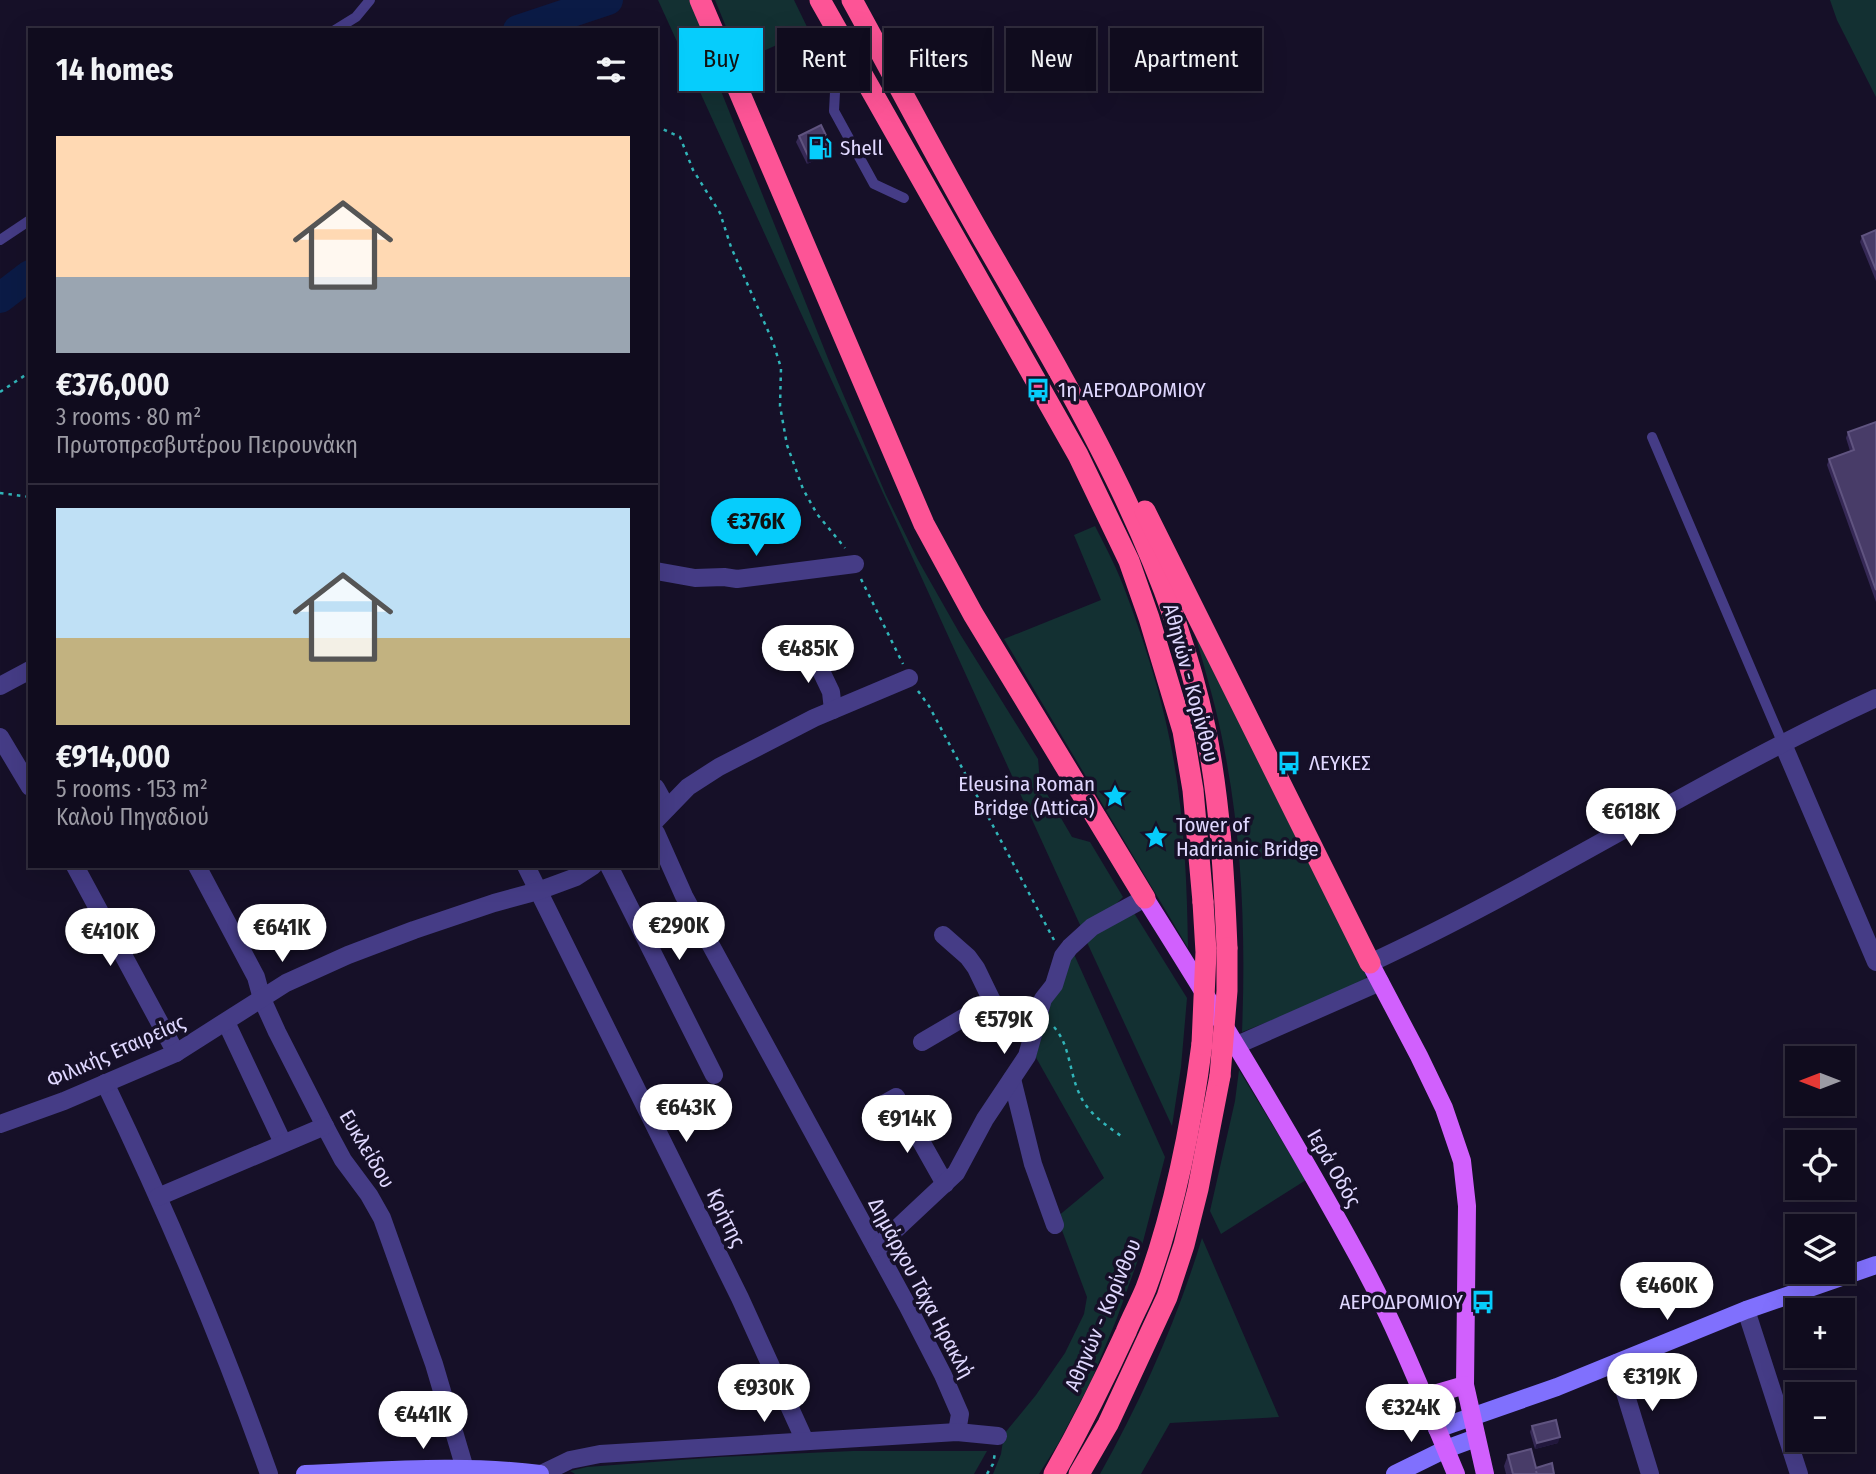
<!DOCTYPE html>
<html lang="en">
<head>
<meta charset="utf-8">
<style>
	:root { --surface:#100c1e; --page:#1e1a2b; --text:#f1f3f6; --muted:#9c9ba4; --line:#302c3c; --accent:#06cdfc }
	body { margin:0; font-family:"Fira Sans Condensed",sans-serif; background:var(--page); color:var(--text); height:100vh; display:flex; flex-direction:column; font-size:26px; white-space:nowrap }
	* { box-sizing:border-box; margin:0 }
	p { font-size:23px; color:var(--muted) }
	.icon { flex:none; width:38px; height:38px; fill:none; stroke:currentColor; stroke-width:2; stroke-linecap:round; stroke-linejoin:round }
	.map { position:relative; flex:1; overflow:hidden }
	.panel { position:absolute; left:28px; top:28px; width:630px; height:840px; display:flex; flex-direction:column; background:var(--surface); border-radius:0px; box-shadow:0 7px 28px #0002,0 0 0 2px var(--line) }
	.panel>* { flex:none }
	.banner { position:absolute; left:679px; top:28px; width:665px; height:63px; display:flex; gap:14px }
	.needle { width:46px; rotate:270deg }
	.controls { position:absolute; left:1785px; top:1046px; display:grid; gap:14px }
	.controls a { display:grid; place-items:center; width:70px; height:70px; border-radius:0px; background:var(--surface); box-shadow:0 7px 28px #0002,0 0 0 2px var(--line); font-size:35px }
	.price { position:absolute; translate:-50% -60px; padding:0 16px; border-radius:24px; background:#fff; color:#222; font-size:23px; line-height:46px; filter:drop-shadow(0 2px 4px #0008) }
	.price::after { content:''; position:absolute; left:50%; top:42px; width:21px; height:16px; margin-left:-10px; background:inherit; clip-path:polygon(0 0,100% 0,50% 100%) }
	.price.active { background:var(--accent); color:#111 }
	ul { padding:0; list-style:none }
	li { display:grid; align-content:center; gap:14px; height:371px; padding:0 28px }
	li+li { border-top:2px solid var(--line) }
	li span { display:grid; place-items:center; height:217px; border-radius:0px; color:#555 }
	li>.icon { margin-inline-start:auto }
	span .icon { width:126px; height:126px; fill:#fffc; stroke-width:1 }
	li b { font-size:30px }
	h2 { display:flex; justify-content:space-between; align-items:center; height:84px; padding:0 28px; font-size:30px }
	.pill { padding:0 24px; border-radius:0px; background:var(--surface); box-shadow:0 7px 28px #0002,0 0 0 2px var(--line); font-size:24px; line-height:63px }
	.pill.active { background:var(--accent); color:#111 }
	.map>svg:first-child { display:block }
	.green { fill:#133032 }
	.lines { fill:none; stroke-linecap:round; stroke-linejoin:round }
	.river { stroke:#0b1b46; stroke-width:30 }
	.path { stroke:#31b5b9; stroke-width:2.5; stroke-dasharray:3.5 5; stroke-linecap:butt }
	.lane { stroke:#453c86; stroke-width:10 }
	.street { stroke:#453c86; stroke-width:18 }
	.secondary { stroke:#8070fd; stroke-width:18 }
	.primary { stroke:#d160fd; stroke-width:18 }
	.highway { stroke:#fd5496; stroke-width:21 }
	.highway-bridge { stroke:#fd5496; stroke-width:21 }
	.wall { fill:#362956 }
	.shaded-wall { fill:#21173c }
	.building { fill:#483c68; stroke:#605480; stroke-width:2 }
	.labels { text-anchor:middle; stroke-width:7; stroke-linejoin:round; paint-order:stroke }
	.poi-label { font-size:21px; fill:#e0d8ff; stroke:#161028; text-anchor:start }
	.street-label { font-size:21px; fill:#e0d8ff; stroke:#161028 }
</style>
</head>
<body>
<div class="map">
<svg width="1876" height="1474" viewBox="0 0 1876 1474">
	<rect width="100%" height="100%" fill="#161028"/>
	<g class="green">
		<polygon points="658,0 692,0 721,72 715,76 829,361 886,495 918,560 960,634 1038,759 1040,782 1072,837 1090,842 1123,897 1114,906 1081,927"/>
		<polygon points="715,0 794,0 809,31 740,61"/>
		<polygon points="1830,0 1876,0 1876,97 1837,20"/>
		<path d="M 1095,526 C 1106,548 1118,570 1126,593 C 1144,641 1160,691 1170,741 C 1184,809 1187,879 1188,948 L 1004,639 L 1101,600 L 1074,535 Z"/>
		<path d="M 1195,634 L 1367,974 L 1364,982 L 1357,987 L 1242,1032 C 1246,931 1242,831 1221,733 C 1214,699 1204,667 1195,634 Z"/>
		<polygon points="1134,913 1187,998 1181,1067 1172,1126 1085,938"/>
		<polygon points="1073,952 1165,1157 1139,1257 1117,1318 1091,1381 1058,1444 1039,1474 993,1474 1001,1454 1004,1434 1036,1395 1065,1353 1084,1314 1087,1297 1057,1217 1104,1178 1034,1054 1052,998"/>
		<polygon points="1239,1070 1306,1180 1221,1234 1210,1211 1235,1101"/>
		<path d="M 1202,1238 L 1279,1417 L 1170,1423 L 1141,1474 L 1100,1474 C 1142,1399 1177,1320 1202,1238 Z"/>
		<polygon points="853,1451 987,1451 974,1474 575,1474 570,1471 587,1467 720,1457"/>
	</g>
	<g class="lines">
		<g class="river">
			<polyline points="518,30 608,0"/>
			<polyline points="0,298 30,275"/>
		</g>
		<g class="path">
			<polyline points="656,126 680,137 693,170 720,213 731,247 773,342 781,368 780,406 787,445 803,489 817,514 845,548"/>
			<polyline points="0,392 30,372"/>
			<polyline points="0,493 30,497"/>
			<polyline points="861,579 903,664"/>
			<polyline points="918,691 929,706 1054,940"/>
			<path d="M 1054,1027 C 1070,1045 1069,1071 1079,1093 C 1087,1113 1107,1126 1124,1138"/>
			<polyline points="987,1474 993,1464 995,1453"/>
		</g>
		<g class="lane">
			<polyline points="335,30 356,17 370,0"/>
			<polyline points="836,73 834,111 874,184 904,198"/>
			<polyline points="0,240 30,220"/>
			<polyline points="1652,437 1783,744"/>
		</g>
		<g class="street">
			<polyline points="656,571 695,578 724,577 737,579 855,564"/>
			<polyline points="812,652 831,692 833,710"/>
			<polyline points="0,686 30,670"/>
			<polyline points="0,737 30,787"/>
			<polyline points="1783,744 1876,962"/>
			<polyline points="656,788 667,808"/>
			<polyline points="656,820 688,787 719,767 814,718 909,678"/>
			<polyline points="656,833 684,896 907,1305 943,1375 960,1414 957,1432"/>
			<polyline points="75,866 176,1053"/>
			<polyline points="197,866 256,977 262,999 277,1032 328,1132 343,1160 369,1195 382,1218 434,1364 465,1469"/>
			<polyline points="526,866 740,1298 805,1441"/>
			<polyline points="609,866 714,1075"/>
			<polyline points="943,935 968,957 976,968 992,1001 1002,1009 1013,1013 1039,1013"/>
			<path d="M 1370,963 C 1543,883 1703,777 1876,698"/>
			<polyline points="226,1022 283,1143"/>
			<polyline points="922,1042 992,1001"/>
			<polyline points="1237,1045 1380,982"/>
			<polyline points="1012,1079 1033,1164 1055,1225"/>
			<path d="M 105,1083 C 166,1210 222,1341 269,1474"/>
			<polyline points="873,1110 896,1097 945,1184"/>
			<polyline points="0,1124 64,1101 176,1053 286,983 348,955 414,930 494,903 538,891 576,877 593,866"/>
			<polyline points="158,1197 325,1126"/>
			<polyline points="876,1248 956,1173 985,1119 1027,1056 1043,999 1054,985 1063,956 1070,947 1092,927 1145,898"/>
			<polyline points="1746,1310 1799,1474"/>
			<polyline points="1616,1363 1650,1474"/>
			<polyline points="541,1474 570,1460 600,1454 957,1432 998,1436"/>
		</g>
		<g class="secondary">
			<polyline points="1437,1429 1557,1387 1746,1310 1876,1265"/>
			<path d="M 305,1474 C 383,1471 463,1464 540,1474"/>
			<polyline points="1395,1474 1446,1449 1476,1438"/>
		</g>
		<g class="primary">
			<path d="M 1145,898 C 1220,1017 1293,1137 1360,1260 C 1397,1328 1426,1402 1456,1474"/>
			<polyline points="1370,963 1419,1056 1444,1108 1462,1161 1467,1206 1465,1385 1485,1474"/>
			<polyline points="1424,1397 1465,1385"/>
		</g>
		<g class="highway">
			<polyline points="700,0 924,524 973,614 1145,898"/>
			<polyline points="820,0 1078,455 1129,561 1149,618 1183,731 1193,790 1203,902"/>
			<path d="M 852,0 C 897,82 940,165 987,246 C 1075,398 1168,553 1205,727 C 1220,800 1224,874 1227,948"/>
			<polyline points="1145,511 1370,963"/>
			<path d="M 1054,1474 C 1080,1428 1104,1380 1126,1332 C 1132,1317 1140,1303 1146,1288 C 1175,1210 1191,1127 1202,1044"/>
			<polyline points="1079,1474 1108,1424 1167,1297 1184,1245 1198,1189 1220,1076"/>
		</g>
		<g class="highway-bridge">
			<polyline points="1202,1044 1206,952 1203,902"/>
			<polyline points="1220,1076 1227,991 1227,948"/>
		</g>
	</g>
	<g class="wall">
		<polygon points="799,136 832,148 829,154 807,164 796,142"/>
		<polygon points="1876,230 1876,281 1860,242 1862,236"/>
		<polygon points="1876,422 1876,602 1827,465 1829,459 1850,451 1846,438 1848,432"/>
		<polygon points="1532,1426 1558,1443 1535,1449 1530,1432"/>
		<polygon points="1508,1455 1536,1468 1554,1474 1506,1474 1504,1466"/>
	</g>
	<g class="shaded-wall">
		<polygon points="832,148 829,154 807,164 809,158"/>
		<polygon points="1560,1437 1558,1443 1535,1449 1537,1443"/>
	</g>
	<g class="building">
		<polygon points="821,125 832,148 809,158 799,136"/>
		<polygon points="1876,230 1876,270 1862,236"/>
		<polygon points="1876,422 1876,590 1829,459 1854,450 1848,432"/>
		<polygon points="1556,1420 1560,1437 1537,1443 1532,1426"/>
		<polygon points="1531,1449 1536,1468 1552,1463 1554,1474 1537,1474 1536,1471 1537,1474 1513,1474 1508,1455"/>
	</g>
	<defs>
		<g id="fuel-bare" transform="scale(1.89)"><path d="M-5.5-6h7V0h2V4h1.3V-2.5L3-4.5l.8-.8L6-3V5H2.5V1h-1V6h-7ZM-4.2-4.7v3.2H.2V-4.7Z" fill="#06cdfc" stroke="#161028" stroke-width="2.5" paint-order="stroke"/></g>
		<g id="bus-bare" transform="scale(1.89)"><path d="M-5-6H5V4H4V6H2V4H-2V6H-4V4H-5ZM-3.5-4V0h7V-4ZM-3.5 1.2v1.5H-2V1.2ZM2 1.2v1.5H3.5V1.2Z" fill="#06cdfc" stroke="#161028" stroke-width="2.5" paint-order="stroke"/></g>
		<g id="sight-bare" transform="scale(1.89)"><path d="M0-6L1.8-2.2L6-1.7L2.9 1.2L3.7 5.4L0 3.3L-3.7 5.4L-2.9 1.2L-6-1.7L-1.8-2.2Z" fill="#06cdfc" stroke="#161028" stroke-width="2.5" paint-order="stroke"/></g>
	</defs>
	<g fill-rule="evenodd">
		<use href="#fuel-bare" x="820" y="148"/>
		<use href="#bus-bare" x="1038" y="390"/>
		<use href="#bus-bare" x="1289" y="763"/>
		<use href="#sight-bare" x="1115" y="796"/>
		<use href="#sight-bare" x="1156" y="837"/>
		<use href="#bus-bare" x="1483" y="1302"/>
	</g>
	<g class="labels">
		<g class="poi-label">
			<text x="840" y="155">Shell</text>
			<text x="1058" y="397">1η ΑΕΡΟΔΡΟΜΙΟΥ</text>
			<text x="1309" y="770">ΛΕΥΚΕΣ</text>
			<text x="1095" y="791" text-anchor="end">Eleusina Roman<tspan x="1095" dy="24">Bridge (Attica)</tspan></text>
			<text x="1176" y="832">Tower of<tspan x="1176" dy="24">Hadrianic Bridge</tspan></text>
			<text x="1463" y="1309" text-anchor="end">ΑΕΡΟΔΡΟΜΙΟΥ</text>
		</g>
		<g class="street-label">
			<text transform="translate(1191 683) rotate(75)" y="7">Αθηνών - Κορίνθου</text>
			<text transform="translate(116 1051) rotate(-24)" y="7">Φιλικής Εταιρείας</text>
			<text transform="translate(367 1149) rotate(59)" y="7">Ευκλείδου</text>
			<text transform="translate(1334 1168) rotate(60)" y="7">Ιερά Οδός</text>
			<text transform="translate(726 1218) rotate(64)" y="7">Κρήτης</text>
			<text transform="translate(921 1288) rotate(62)" y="7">Δημάρχου Τάχα Ηρακλή</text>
			<text transform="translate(1103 1315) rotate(-67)" y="7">Αθηνών - Κορίνθου</text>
		</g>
	</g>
</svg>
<div class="controls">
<a><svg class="needle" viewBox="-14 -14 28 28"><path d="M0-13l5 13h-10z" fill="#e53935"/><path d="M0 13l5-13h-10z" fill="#9c9ba4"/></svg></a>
<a><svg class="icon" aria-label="locate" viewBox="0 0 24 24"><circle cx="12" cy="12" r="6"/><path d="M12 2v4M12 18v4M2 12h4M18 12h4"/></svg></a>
<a><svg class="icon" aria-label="layers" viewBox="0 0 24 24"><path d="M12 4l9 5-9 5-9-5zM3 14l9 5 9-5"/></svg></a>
<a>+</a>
<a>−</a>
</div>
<b class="price active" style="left:756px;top:558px">€376K</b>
<b class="price" style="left:808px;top:685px">€485K</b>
<b class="price" style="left:1631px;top:848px">€618K</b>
<b class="price" style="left:679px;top:962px">€290K</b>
<b class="price" style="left:282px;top:964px">€641K</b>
<b class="price" style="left:110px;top:968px">€410K</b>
<b class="price" style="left:1004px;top:1056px">€579K</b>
<b class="price" style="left:686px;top:1144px">€643K</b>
<b class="price" style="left:907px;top:1155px">€914K</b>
<b class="price" style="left:1667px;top:1322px">€460K</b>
<b class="price" style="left:1652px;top:1413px">€319K</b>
<b class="price" style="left:764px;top:1424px">€930K</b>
<b class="price" style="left:1411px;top:1444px">€324K</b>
<b class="price" style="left:423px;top:1451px">€441K</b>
<div class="banner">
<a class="pill active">Buy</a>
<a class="pill">Rent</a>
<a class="pill">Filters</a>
<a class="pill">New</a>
<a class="pill">Apartment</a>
</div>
<section class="panel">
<h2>14 homes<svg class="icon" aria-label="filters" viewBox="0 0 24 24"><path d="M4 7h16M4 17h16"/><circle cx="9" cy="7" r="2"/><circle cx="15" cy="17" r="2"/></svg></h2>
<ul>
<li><span style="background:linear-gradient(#ffd9b3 65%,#9aa5b1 0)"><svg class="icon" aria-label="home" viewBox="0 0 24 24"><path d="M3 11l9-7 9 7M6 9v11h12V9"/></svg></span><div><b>€376,000</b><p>3 rooms · 80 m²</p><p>Πρωτοπρεσβυτέρου Πειρουνάκη</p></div></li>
<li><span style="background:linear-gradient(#bfe0f5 60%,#c2b280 0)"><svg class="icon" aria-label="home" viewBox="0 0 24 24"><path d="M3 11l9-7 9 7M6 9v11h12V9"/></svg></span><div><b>€914,000</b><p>5 rooms · 153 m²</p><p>Καλού Πηγαδιού</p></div></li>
</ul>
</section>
</div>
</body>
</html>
